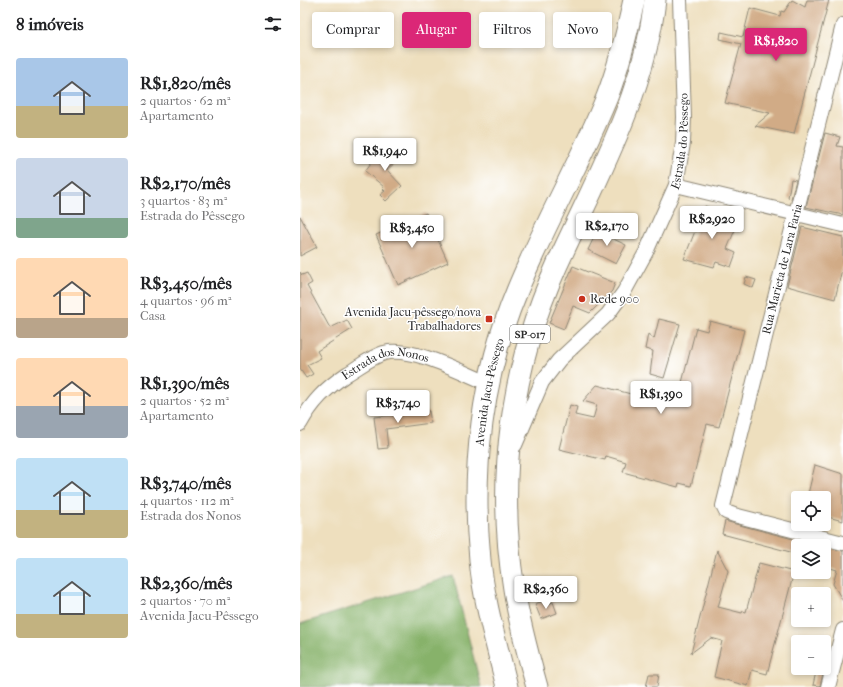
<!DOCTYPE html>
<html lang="pt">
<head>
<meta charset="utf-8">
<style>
	:root { --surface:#fff; --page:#f2f2f2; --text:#202124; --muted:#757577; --accent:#db2777 }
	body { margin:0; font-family:"IM FELL French Canon",serif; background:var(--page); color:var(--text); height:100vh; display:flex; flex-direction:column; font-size:15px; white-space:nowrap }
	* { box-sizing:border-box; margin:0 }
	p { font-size:13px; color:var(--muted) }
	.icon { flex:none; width:22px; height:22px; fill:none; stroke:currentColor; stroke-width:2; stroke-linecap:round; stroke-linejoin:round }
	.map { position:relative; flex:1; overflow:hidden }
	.side { display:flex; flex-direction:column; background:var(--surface); width:300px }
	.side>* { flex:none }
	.banner { position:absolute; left:12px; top:12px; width:380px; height:36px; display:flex; gap:8px }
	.controls { position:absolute; left:491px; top:491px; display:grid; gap:8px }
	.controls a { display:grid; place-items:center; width:40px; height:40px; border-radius:4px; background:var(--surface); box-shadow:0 2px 6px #0003; font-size:20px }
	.price { position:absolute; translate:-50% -34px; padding:0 9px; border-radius:4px; background:#fff; color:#222; font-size:13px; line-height:26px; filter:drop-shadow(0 1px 2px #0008) }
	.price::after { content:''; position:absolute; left:50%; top:24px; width:12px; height:9px; margin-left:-6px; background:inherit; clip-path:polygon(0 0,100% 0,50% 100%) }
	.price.selected { background:var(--accent); color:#fff }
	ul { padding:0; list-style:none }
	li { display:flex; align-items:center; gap:12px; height:100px; padding:0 16px }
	li span { display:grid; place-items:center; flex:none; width:112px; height:80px; border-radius:4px; color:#555 }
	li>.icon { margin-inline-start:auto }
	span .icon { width:48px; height:48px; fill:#fffc; stroke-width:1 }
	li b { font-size:17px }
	h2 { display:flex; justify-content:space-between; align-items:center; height:48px; padding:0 16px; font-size:17px }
	.pill { padding:0 14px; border-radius:4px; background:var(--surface); box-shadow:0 2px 6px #0003; font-size:14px; line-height:36px }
	.pill.selected { background:var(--accent); color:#fff }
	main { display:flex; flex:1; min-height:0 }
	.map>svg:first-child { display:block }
	.forest { fill:#87b26a; stroke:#596e4a }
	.building { fill:#d1ab86 }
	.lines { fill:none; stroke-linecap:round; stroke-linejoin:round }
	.minor-casing { stroke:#8c8574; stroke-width:16 }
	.highway-casing { stroke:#8c8574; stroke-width:23 }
	.minor { stroke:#fff; stroke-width:14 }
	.highway { stroke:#fff; stroke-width:21 }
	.poi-dot { fill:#c8321e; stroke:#fff; stroke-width:1.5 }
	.labels { text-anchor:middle; stroke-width:3; stroke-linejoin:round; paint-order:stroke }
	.shield { fill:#fff; stroke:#6b6b6b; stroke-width:1 }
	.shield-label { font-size:11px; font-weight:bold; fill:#2b2b2b }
	.street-label { font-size:12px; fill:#2b2b2b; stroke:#fff }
	.poi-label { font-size:12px; fill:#2b2b2b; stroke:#fff; text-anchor:start }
</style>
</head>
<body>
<main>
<section class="side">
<h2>8 imóveis<svg class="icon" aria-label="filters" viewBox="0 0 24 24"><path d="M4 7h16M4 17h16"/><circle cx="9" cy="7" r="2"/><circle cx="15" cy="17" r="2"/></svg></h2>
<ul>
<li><span style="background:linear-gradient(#a9c7e8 60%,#c2b280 0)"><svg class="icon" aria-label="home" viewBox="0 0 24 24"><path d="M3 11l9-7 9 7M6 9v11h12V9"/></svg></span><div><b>R$1,820/mês</b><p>2 quartos · 62 m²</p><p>Apartamento</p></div></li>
<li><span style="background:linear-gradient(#c9d6e8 75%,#7fa58c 0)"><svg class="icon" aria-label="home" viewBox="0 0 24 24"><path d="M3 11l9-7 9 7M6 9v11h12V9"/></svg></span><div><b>R$2,170/mês</b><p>3 quartos · 83 m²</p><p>Estrada do Pêssego</p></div></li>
<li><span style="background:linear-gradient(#ffd9b3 75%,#b9a48a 0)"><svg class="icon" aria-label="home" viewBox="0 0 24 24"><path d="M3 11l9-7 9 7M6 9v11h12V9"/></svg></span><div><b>R$3,450/mês</b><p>4 quartos · 96 m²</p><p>Casa</p></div></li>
<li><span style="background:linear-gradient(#ffd9b3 60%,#9aa5b1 0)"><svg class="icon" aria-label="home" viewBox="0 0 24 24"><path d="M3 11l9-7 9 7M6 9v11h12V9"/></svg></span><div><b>R$1,390/mês</b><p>2 quartos · 52 m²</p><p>Apartamento</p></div></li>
<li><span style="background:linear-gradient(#bfe0f5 65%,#c2b280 0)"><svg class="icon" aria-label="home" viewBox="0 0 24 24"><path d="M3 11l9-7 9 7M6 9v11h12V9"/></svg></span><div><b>R$3,740/mês</b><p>4 quartos · 112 m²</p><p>Estrada dos Nonos</p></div></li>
<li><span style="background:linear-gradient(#bfe0f5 70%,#c2b280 0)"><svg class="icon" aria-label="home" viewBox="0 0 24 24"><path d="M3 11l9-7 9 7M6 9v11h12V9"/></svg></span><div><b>R$2,360/mês</b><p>2 quartos · 70 m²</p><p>Avenida Jacu-Pêssego</p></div></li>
</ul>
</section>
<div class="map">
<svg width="543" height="687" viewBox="0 0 543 687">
	<rect width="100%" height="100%" fill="#fff"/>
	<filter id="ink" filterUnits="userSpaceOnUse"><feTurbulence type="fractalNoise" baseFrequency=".025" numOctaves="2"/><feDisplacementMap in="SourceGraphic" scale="8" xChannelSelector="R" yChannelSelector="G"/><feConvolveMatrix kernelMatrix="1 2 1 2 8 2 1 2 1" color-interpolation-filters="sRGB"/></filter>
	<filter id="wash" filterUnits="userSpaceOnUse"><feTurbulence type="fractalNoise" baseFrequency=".012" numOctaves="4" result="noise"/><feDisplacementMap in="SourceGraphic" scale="16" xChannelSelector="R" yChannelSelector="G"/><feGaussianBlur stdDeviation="0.9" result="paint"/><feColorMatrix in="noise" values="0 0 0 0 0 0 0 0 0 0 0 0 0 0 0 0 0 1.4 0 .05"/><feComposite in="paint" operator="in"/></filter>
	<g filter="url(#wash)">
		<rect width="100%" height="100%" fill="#eedfbe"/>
		<polygon class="forest" points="153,576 181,687 0,687 0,624"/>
		<g id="blocks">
			<g class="building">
				<polygon points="492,0 505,7 507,0 529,0 494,134 455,126 470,113 425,103 441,44 420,39 421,32 443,37 450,8 480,16 481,11 484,12"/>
				<polygon points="525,133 540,137 537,146 543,147 543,215 506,207"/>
				<polygon points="88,145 99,159 87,170 102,186 86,201 80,195 85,191 82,188 84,187 65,171 77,155"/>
				<polygon points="491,179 496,180 491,199 488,198"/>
				<polygon points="405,206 433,217 431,223 437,225 427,249 436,253 431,267 416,262 414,267 384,259"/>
				<polygon points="126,213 148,262 98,285 76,235"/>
				<polygon points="0,216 17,247 0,256"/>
				<polygon points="502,227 543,237 543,265 535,299 487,286"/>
				<polygon points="297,231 326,245 316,264 288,250"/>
				<polygon points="273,266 315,283 312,291 290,313 273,306 264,329 249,323"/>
				<polygon points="0,272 2,275 7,273 12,283 7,286 30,328 47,320 52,329 17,351 21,358 7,365 13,374 6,378 0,369"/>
				<polygon points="446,277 456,280 453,288 444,284"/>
				<polygon points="359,319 380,324 364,378 350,374 353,351 345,349 348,334 354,339"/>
				<polygon points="410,321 444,330 419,427 407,424 391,486 379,483 378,487 323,472 326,462 306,456 305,460 259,449 270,405 277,407 275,415 293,419 297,405 283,401 297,385 376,406 396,328 407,331"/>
				<polygon points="129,411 131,423 86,429 88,448 78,449 74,417"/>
				<polygon points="515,465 543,474 543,521 524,516 524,498 507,498"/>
				<polygon points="425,521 432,523 520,546 498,546 498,554 422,534"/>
				<polygon points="524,547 543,551 543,601 533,584 537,570 524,566"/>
				<polygon points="417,550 428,571 418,607 442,613 443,611 446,612 459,563 494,572 467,674 452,670 448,686 414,677 422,641 411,638 391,653"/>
				<polygon points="243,601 245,605 253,602 257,613 241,619 235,604"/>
				<polygon points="516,672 523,674 520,686 513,685"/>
				<polygon points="349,674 359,674 357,687 346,687"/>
			</g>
		</g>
	</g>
	<g filter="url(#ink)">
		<use href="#blocks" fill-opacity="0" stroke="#8c8574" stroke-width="1"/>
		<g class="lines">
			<g class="minor-casing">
				<g id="minor">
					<polyline points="543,25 423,506 426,512 434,515 543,543"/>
					<polyline points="376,185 543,225"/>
					<path id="s1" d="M 0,424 C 12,402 26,388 47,374 C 59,367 71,357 84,353 C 112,346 161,372 188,383"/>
					<path id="s2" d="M 215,445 L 242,382 L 259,360 L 308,314 L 324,292 L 346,252 L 376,185 L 383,143 L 384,117 L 380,0"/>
					<polyline points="528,687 543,630"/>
				</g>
			</g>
			<g class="highway-casing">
				<g id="highway">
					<path id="s3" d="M 207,687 C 197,645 184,603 180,560 C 171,469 182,375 217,291 C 244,225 280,163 307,97 C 319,66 327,33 334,0"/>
					<path d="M 237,687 C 228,655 219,622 214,589 C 196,479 211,366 257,265 C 296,179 344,96 355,0"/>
				</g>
			</g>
			<use href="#minor" class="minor"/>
			<use href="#highway" class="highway"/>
		</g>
	</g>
	<g class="poi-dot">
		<circle cx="282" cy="299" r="4"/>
		<rect x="185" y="315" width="8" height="8" rx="2"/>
	</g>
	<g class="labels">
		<rect class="shield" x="210" y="325" width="40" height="18" rx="3"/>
		<g class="shield-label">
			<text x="230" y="338">SP-017</text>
		</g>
		<g class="street-label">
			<text dy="4" stroke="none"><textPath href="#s2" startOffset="354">Estrada do Pêssego</textPath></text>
			<text transform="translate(482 269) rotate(-76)" y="4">Rua Marieta de Lara Faria</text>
			<text dy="4" stroke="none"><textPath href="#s1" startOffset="111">Estrada dos Nonos</textPath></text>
			<text dy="4" stroke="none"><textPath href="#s3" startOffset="299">Avenida Jacu-Pêssego</textPath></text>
		</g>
		<g class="poi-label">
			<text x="290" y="303">Rede 900</text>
			<text x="181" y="316" text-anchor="end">Avenida Jacu-pêssego/nova<tspan x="181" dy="14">Trabalhadores</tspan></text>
		</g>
	</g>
</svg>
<div class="controls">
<a><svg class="icon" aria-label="locate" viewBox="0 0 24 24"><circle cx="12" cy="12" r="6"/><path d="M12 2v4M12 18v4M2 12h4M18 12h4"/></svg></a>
<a><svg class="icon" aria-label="layers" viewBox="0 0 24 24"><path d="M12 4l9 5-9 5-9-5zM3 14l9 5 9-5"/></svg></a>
<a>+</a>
<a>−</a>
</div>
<b class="price selected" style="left:476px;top:62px">R$1,820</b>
<b class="price" style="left:85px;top:172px">R$1,940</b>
<b class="price" style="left:412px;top:240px">R$2,920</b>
<b class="price" style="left:307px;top:247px">R$2,170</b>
<b class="price" style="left:112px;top:249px">R$3,450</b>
<b class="price" style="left:361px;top:415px">R$1,390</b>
<b class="price" style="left:98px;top:424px">R$3,740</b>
<b class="price" style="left:246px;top:610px">R$2,360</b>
<div class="banner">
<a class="pill">Comprar</a>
<a class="pill selected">Alugar</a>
<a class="pill">Filtros</a>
<a class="pill">Novo</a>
</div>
</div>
</main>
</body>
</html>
